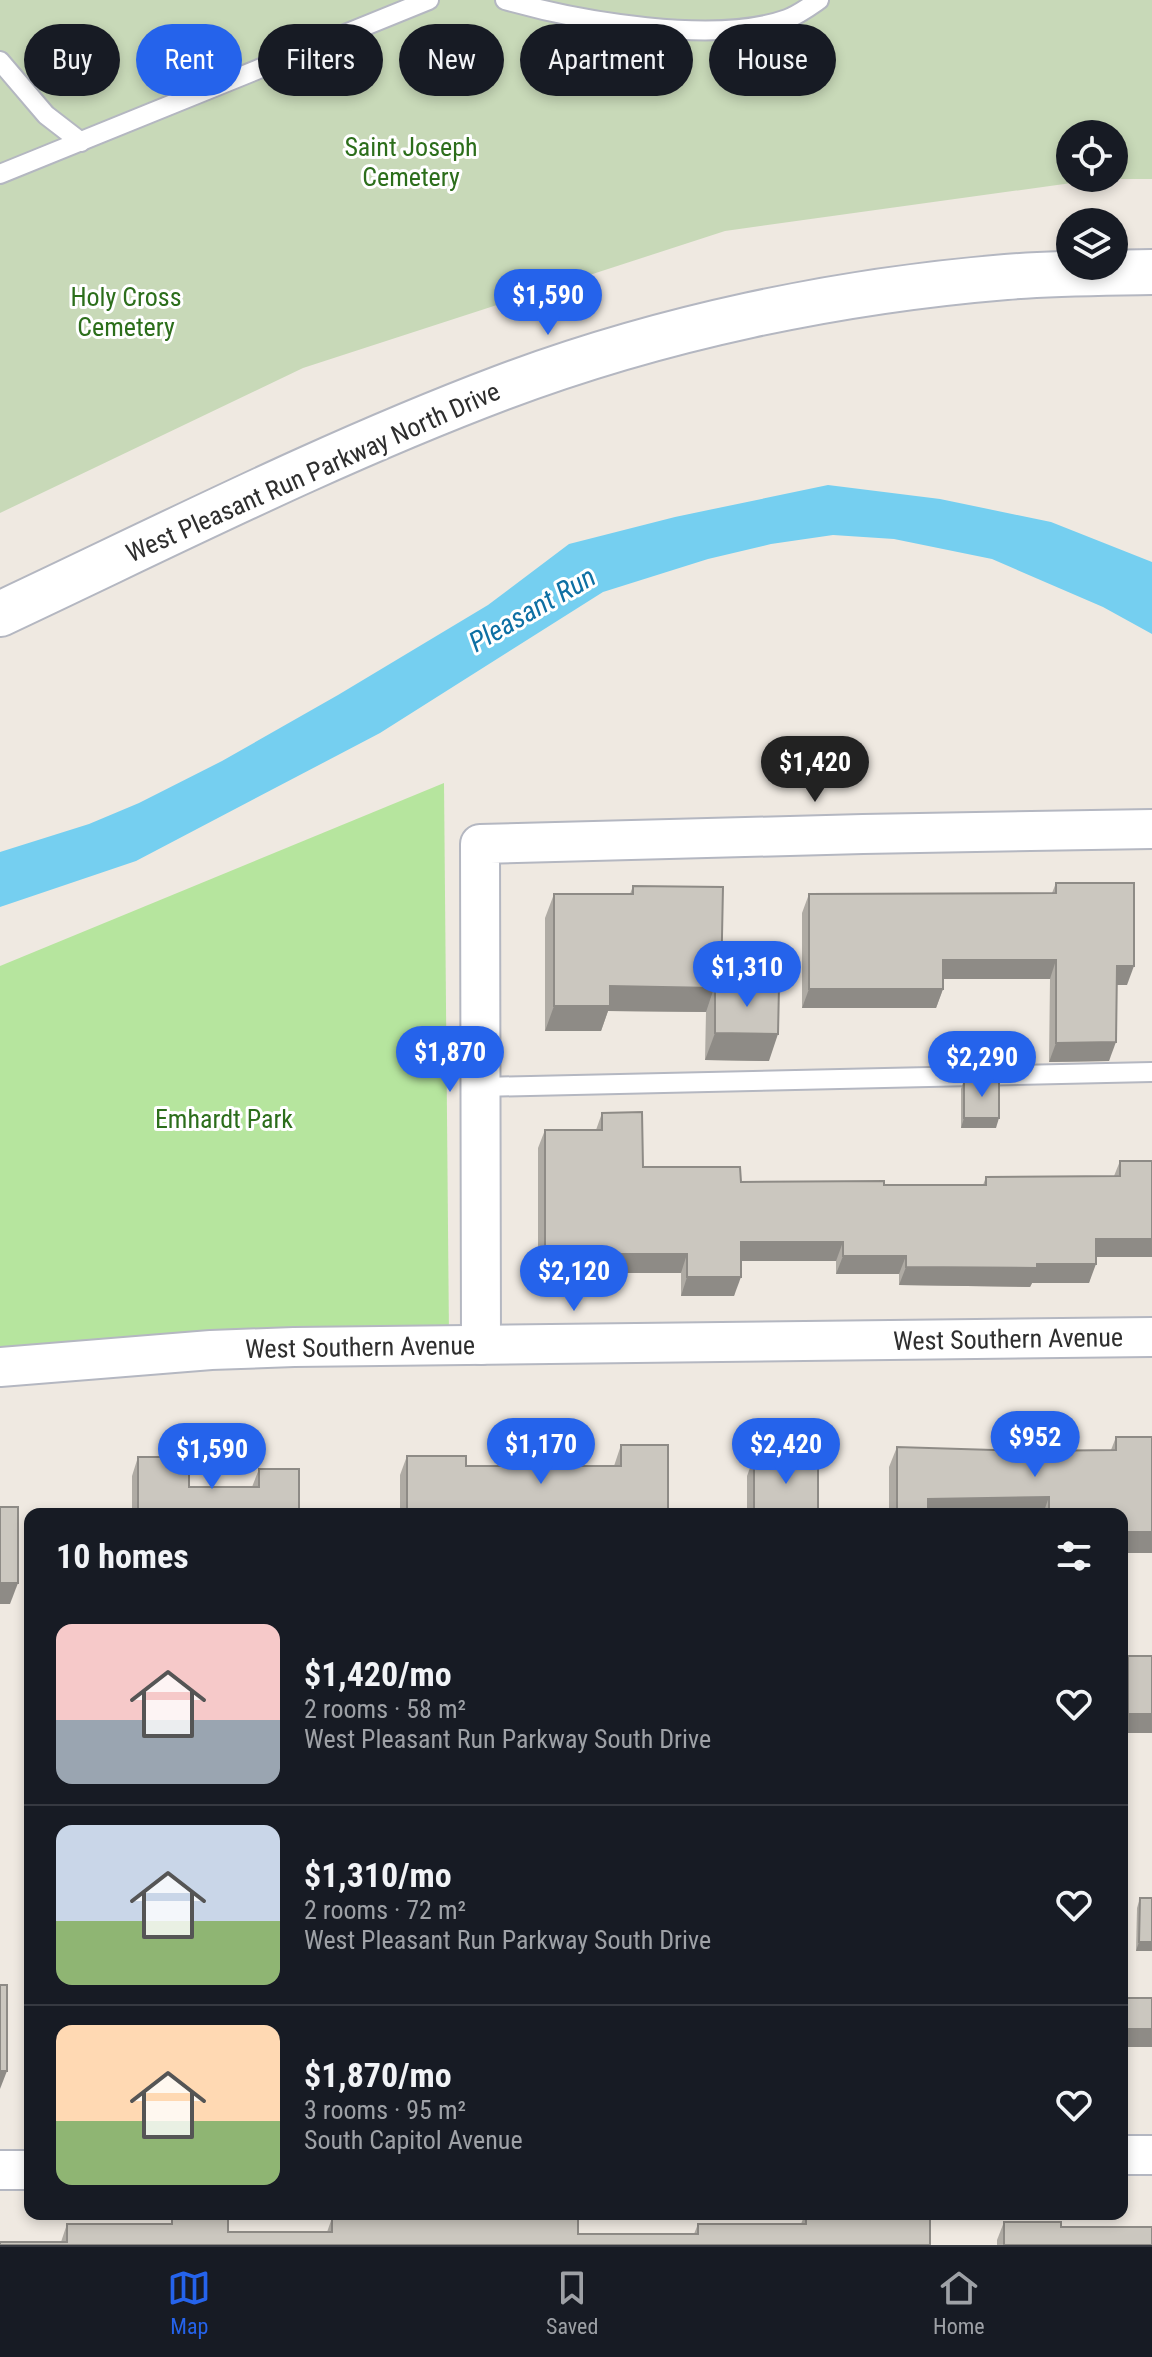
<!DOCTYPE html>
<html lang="en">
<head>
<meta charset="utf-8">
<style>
	:root { --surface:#171b24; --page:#242831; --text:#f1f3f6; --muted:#9ea1a6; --line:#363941; --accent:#2563eb }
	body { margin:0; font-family:"Roboto Condensed",sans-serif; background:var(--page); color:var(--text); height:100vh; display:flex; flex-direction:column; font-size:30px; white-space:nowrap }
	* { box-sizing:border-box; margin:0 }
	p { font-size:26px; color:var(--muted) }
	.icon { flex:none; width:44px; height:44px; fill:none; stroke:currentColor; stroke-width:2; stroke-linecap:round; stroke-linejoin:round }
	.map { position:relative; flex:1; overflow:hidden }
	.drawer { position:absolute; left:24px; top:1508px; width:1104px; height:712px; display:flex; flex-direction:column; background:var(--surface); border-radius:16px; box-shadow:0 4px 12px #0003 }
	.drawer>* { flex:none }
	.banner { position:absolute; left:24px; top:24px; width:1104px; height:72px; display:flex; gap:16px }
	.buttons { position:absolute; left:1056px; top:120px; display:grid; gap:16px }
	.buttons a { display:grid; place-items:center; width:72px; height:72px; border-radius:50%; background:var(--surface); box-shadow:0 4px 12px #0003; font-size:40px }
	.price { position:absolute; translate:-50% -68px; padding:0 18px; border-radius:28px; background:var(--accent); color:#fff; font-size:26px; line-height:52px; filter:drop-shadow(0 2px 4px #0008) }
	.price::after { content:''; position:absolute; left:50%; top:48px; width:24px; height:18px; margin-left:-12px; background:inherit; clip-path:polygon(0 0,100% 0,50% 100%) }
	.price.active { background:#222; color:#fff }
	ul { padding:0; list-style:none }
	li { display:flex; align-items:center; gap:24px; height:200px; padding:0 32px }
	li+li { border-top:2px solid var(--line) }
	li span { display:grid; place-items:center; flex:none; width:224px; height:160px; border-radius:16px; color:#555 }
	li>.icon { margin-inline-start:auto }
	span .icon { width:96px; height:96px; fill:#fffc; stroke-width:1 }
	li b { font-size:34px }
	h2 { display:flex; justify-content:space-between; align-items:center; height:96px; padding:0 32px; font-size:34px }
	.tag { padding:0 28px; border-radius:36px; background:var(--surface); box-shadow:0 4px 12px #0003; font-size:28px; line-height:72px }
	.tag.active { background:var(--accent); color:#fff }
	.dock { display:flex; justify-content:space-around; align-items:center; height:112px; border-top:2px solid var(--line); background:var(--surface); font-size:22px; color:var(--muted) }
	.dock a { display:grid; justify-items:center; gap:4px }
	.dock .active { color:var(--accent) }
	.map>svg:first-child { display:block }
	.green { fill:#b6e59e }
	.cemetery { fill:#c8d9b8; fill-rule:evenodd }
	.water { fill:#75cff0 }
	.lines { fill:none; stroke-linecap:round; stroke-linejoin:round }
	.lane-casing { stroke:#b4b7c1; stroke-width:22 }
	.street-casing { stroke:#b4b7c1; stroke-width:42 }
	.secondary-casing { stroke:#b4b7c1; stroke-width:48 }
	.lane { stroke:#fff; stroke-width:18 }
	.street { stroke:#fff; stroke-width:38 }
	.secondary { stroke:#fff; stroke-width:44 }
	.wall { fill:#afaba4 }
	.shaded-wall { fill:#8e8b86 }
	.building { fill:#cbc7bf; stroke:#8e8b86; stroke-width:2 }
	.labels { text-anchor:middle; stroke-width:6; stroke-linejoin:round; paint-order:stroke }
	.park-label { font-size:26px; fill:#2c6e1b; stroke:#fff }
	.street-label { font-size:26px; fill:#2e2e2e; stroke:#fff }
	.water-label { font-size:28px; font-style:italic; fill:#0d6fa3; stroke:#fff }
</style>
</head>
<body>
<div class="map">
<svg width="1152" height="2245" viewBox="0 0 1152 2245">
	<rect width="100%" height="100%" fill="#efe9e1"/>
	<polygon class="green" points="444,783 449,1337 0,1354 0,966"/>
	<path class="cemetery" d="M 0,0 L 1152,0 L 1152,179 L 1100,179 L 725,231 L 303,368 L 0,513 ZM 1070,134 L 1114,134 L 1114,178 L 1070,178 Z"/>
	<polygon class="water" points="828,485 940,499 1051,522 1152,562 1152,634 1103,607 992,559 894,539 833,535 771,544 708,559 603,592 380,733 136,861 0,907 0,852 89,824 139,803 222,761 338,695 488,605 569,544 675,517"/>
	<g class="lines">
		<g class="lane-casing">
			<g id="lane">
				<path d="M 505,0 C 578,21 715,45 787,19 C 798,15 809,7 819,0"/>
				<polyline points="0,61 46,115 81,142"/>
				<polyline points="0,174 429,0"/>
				<polyline points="481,1087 1152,1072"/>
			</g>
		</g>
		<g class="street-casing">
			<g id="street">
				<polyline points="481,1345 480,844 863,834 1152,829"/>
				<polyline points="0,1367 211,1350 294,1347 1152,1337"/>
				<polyline points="1122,2155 1152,2155"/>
				<polyline points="0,2170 30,2170"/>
			</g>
		</g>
		<g class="secondary-casing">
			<path id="secondary" d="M 0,614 C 166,536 329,453 501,388 C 660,328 836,291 1006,277 C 1054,273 1103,273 1152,272"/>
		</g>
		<use href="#lane" class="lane"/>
		<use href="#street" class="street"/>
		<use href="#secondary" class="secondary"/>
	</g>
	<g class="wall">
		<polygon points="1056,883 1127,985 1117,985 1109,1061 1049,1062 1050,979 943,979 943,989 936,1008 802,1008 802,913 809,894 1052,893"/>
		<polygon points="633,886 721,985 769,1061 705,1060 706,1012 608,1011 601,1031 545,1031 545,918 554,894 630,894"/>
		<polygon points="964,1080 996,1128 961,1128 961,1089"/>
		<polygon points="602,1113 643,1167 741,1182 884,1185 983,1185 986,1177 1114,1176 1120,1161 1152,1257 1096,1257 1089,1283 1032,1283 1030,1287 899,1285 899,1274 836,1274 836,1261 741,1261 734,1296 681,1296 681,1273 589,1273 586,1281 538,1281 538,1148 545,1130 596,1130"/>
		<polygon points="1116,1437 1152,1553 1122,1553 1122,1514 889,1514 889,1467 897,1447 1024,1451 1111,1450"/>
		<polygon points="621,1445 668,1514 400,1514 400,1475 407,1456 466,1466 614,1466"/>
		<polygon points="138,1457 189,1487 252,1487 259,1469 299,1514 132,1514 132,1476"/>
		<polygon points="754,1457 818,1514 747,1514 747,1476"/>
		<polygon points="1128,1656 1152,1733 1122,1733 1122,1673"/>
		<polygon points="1140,1898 1152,1951 1136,1951 1137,1908"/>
		<polygon points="805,2214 861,2214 861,2219 930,2245 61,2242 67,2224 171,2224 172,2219 228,2232 327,2232 332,2218 578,2234 694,2234 698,2224 801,2224"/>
		<polygon points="1004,2222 1061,2227 1152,2245 997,2245 997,2240"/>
	</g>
	<g class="shaded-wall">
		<polygon points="943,960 1056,960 1050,979 936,979"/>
		<polygon points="1117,966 1134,966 1127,985 1110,985"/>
		<polygon points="610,986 714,988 706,1012 608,1011 601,1031 545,1031 554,1006"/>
		<polygon points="809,989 943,989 936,1008 802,1008"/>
		<polygon points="715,1033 778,1034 769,1061 705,1060"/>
		<polygon points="1116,1042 1109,1061 1049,1062 1056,1043"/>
		<polygon points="964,1118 999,1118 996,1128 961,1128"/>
		<polygon points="1096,1239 1152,1239 1152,1257 1089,1257"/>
		<polygon points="741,1242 843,1242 836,1261 734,1261"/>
		<polygon points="593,1254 687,1254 681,1273 589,1273 586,1281 538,1281 545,1263"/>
		<polygon points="843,1256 906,1256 899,1274 836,1274"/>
		<polygon points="1037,1264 1096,1264 1089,1283 1032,1283 1030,1287 899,1285 906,1267"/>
		<polygon points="687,1277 741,1277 734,1296 681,1296"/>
		<polygon points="1049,1497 1043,1514 923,1514 928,1499"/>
		<rect x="1122" y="1532" width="30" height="21"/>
		<polygon points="0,1583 18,1583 10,1604 0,1604"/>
		<polygon points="1128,1714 1152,1714 1152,1733 1122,1733"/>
		<polygon points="1139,1942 1152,1942 1152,1951 1136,1951"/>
		<rect x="1122" y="2029" width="30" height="18"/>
		<polygon points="0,2071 7,2071 0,2089"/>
	</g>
	<g class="building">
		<polygon points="1056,883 1134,883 1134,966 1117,966 1116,1042 1056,1043 1056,960 943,960 943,989 809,989 809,894 1056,893"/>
		<polygon points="633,886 723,887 721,985 715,985 715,988 610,986 610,1006 554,1006 554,894 633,894"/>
		<polygon points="715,985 779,986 778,1034 715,1033"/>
		<rect x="964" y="1080" width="35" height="38"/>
		<polygon points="642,1112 643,1167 740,1167 741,1182 884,1181 884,1185 986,1185 986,1177 1120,1176 1120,1161 1152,1161 1152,1239 1096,1239 1096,1264 1037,1264 1037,1268 906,1267 906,1256 843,1256 843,1242 741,1242 741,1277 687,1277 687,1254 593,1254 593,1263 545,1263 545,1130 602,1130 602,1113"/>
		<polygon points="1116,1437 1152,1437 1152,1532 1122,1532 1122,1514 1049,1514 1049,1497 928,1499 928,1514 897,1514 897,1447 1024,1451 1116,1450"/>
		<polygon points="621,1445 668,1445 668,1514 407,1514 407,1456 466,1456 466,1466 621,1466"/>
		<polygon points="138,1457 189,1457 189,1487 259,1487 259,1469 299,1469 299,1514 138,1514"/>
		<rect x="754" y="1457" width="64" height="57"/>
		<rect x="0" y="1507" width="18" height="76"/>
		<rect x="1128" y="1656" width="24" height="58"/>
		<polygon points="1140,1898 1152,1898 1152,1942 1139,1942"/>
		<rect x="0" y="1985" width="7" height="86"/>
		<rect x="1122" y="1998" width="30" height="31"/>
		<polygon points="806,2214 861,2214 861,2219 930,2219 930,2245 0,2245 0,2242 67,2242 67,2224 172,2224 172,2219 228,2219 228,2232 332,2232 332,2218 578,2216 578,2234 698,2234 698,2224 806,2224"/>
		<polygon points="1004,2222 1061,2222 1061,2227 1152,2227 1152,2245 1004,2245"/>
	</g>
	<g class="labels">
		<g class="park-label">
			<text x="411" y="156">Saint Joseph<tspan x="411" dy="30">Cemetery</tspan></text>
			<text x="126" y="306">Holy Cross<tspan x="126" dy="30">Cemetery</tspan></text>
			<text x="224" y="1128">Emhardt Park</text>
		</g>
		<g class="street-label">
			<text transform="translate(313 472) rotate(-24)" y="9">West Pleasant Run Parkway North Drive</text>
			<text transform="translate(1008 1339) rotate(-1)" y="9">West Southern Avenue</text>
			<text transform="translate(360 1347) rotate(-1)" y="9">West Southern Avenue</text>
		</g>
		<g class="water-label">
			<text transform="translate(532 609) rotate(-30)" y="10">Pleasant Run</text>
		</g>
	</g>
</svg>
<div class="buttons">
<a><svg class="icon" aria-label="locate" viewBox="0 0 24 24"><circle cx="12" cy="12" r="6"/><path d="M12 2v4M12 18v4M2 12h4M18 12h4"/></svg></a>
<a><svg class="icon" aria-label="layers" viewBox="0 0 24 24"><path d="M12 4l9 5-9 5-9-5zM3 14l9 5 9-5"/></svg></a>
</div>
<b class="price" style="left:548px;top:337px">$1,590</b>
<b class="price active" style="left:815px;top:804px">$1,420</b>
<b class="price" style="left:747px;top:1009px">$1,310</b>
<b class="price" style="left:450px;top:1094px">$1,870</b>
<b class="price" style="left:982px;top:1099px">$2,290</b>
<b class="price" style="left:574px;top:1313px">$2,120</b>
<b class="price" style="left:1035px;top:1479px">$952</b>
<b class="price" style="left:541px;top:1486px">$1,170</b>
<b class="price" style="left:786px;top:1486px">$2,420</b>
<b class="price" style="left:212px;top:1491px">$1,590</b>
<div class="banner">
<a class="tag">Buy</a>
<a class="tag active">Rent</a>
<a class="tag">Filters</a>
<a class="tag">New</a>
<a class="tag">Apartment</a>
<a class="tag">House</a>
</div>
<section class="drawer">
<h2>10 homes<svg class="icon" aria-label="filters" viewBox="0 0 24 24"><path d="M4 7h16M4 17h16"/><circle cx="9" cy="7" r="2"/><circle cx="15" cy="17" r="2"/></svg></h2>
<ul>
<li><span style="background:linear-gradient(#f6c9c9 60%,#9aa5b1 0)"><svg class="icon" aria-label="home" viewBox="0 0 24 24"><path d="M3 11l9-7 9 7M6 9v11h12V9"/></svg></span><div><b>$1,420/mo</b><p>2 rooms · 58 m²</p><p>West Pleasant Run Parkway South Drive</p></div><svg class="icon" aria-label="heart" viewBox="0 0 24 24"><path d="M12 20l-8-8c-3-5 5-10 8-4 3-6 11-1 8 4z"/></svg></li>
<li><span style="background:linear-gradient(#c9d6e8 60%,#8fb573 0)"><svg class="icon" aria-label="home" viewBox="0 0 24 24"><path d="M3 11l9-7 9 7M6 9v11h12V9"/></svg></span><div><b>$1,310/mo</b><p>2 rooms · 72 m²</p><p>West Pleasant Run Parkway South Drive</p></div><svg class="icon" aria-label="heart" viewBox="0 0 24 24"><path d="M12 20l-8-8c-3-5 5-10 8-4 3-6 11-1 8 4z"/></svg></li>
<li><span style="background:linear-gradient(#ffd9b3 60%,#8fb573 0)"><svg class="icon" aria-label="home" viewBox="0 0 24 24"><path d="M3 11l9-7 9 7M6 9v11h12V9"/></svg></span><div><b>$1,870/mo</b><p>3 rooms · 95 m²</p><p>South Capitol Avenue</p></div><svg class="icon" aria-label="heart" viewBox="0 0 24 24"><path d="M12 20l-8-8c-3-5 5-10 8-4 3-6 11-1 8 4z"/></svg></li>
</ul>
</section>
</div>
<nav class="dock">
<a class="active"><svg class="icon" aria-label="map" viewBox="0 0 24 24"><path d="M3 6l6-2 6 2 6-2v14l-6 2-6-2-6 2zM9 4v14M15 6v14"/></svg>Map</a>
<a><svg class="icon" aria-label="saved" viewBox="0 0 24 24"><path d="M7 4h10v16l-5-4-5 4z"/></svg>Saved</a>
<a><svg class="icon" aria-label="home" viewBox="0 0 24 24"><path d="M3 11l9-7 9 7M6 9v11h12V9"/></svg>Home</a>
</nav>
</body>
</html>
